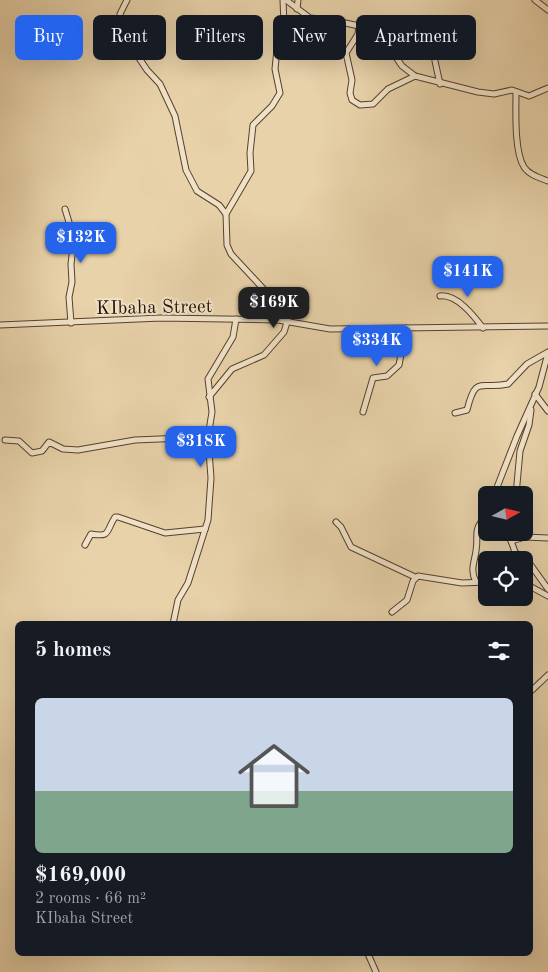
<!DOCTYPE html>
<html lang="en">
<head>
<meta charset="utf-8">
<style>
	:root { --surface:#171b24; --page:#20242c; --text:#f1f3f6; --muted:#9ea1a6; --line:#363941; --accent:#2563eb }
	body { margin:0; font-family:"Old Standard TT",serif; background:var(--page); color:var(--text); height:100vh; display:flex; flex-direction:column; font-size:19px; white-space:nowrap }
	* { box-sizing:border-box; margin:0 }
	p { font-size:16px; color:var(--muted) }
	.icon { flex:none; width:28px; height:28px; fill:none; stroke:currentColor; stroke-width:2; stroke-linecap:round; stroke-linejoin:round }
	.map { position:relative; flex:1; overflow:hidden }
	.details { position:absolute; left:15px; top:621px; width:518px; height:335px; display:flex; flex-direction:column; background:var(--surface); border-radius:8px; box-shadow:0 5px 20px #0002 }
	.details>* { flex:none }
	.hud { position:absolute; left:15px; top:15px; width:519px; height:45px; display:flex; gap:10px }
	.needle { width:32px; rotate:82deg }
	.buttons { position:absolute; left:478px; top:486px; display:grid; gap:10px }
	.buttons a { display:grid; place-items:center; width:55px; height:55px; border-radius:8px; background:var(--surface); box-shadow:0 5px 20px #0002; font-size:25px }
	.price { position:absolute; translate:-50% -42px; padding:0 11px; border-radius:10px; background:var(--accent); color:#fff; font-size:16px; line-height:32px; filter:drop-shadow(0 1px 2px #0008) }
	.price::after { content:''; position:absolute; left:50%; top:30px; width:15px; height:11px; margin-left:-8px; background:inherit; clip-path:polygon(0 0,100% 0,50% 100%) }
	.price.active { background:#222; color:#fff }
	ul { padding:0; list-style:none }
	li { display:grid; align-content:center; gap:10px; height:265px; padding:0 20px }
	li+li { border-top:1px solid var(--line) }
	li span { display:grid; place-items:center; height:155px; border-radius:8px; color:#555 }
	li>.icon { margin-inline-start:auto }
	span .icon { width:90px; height:90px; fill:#fffc; stroke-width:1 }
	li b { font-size:21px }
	h2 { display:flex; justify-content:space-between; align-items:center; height:60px; padding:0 20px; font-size:21px }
	.pill { padding:0 18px; border-radius:8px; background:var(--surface); box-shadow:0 5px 20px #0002; font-size:18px; line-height:45px }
	.pill.active { background:var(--accent); color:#fff }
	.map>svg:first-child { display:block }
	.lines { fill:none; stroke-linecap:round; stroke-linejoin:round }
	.street-casing { stroke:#56402b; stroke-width:7 }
	.street { stroke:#f0e2c8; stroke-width:5 }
	.labels { text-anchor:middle; stroke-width:4; stroke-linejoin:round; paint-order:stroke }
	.street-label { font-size:19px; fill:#261001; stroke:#f0e2c8 }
</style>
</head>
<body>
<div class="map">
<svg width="548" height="972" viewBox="0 0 548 972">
	<rect width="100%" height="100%" fill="#e8d2aa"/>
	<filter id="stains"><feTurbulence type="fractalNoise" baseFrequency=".004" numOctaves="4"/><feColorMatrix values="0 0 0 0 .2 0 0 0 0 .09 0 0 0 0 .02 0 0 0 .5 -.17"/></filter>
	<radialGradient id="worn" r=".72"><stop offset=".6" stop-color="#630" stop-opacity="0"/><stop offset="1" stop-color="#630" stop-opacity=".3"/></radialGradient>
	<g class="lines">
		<g class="street-casing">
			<g id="street">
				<polyline points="127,0 120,14 127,40 147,70 160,84 175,116 186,170 197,191 219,205 226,214 227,245 231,254 284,311 288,319 284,332 264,355 232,369 209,397"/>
				<polyline points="286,0 310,18 332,20 359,26 373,33 389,47 402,66 415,76 478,92 494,94 512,90 529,96 548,88"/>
				<polyline points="535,0 548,10"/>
				<polyline points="297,9 298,0"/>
				<polyline points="359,26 358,34 346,53 352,80 350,93 352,100 360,105 373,104 388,89 415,76"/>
				<polyline points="435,61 440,84"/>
				<path d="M 516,92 C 516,111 514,151 524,167 C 529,175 540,178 548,181"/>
				<polyline points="65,209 74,239 71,264 72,282 69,297 71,323"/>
				<polyline points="226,214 251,171 250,153 253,125 272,106 280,93 275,69 278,39 284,24 283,0"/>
				<path d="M 440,296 C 457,294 474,316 483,328"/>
				<polyline points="0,325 161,318 278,320 330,329 548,326"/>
				<polyline points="535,394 548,411"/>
				<polyline points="363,412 373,378 387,376 399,365 406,328"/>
				<path d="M 455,413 L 467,410 C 476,374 480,390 508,384 L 527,364 L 548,352"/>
				<polyline points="5,440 19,441 32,453 42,451 49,442 63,449 78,450 135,440 208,437"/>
				<polyline points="494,495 517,436 539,387 548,353"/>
				<polyline points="516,495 520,451 529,425 531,410"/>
				<polyline points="336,522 341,527 351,547 415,577"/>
				<polyline points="503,532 510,538 515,552 530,564 548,589"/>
				<polyline points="511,541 525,537 548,538"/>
				<path d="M 85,545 L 91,534 C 111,537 105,533 115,517 L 118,517 L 165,533 L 205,529"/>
				<path d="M 476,582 C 470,570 474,564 476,551 C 479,532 472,533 486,515"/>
				<polyline points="524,583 548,596"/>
				<polyline points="392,612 407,600 413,581 418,576 462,583 486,582"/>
				<polyline points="173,624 178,600 188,583 208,520 211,478 208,437 212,412 208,379 233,337 236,319"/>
				<polyline points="530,692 548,675"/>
				<polyline points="368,954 376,972"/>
			</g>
		</g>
		<use href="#street" class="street"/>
	</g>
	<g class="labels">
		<g class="street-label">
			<text transform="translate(154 306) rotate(-1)" y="7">KIbaha Street</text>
		</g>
	</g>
	<rect width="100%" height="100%" filter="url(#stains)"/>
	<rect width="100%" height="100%" fill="url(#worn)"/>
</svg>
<div class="buttons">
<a><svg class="needle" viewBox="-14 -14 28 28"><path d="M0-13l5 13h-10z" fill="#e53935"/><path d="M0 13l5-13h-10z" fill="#9ea1a6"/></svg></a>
<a><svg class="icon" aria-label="locate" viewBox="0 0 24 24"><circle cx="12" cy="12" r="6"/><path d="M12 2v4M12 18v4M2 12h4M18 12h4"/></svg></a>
</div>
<b class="price" style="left:81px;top:264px">$132K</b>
<b class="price" style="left:468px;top:298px">$141K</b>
<b class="price active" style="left:274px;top:329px">$169K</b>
<b class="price" style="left:377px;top:367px">$334K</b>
<b class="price" style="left:201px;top:468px">$318K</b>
<div class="hud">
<a class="pill active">Buy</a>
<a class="pill">Rent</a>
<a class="pill">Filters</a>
<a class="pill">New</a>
<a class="pill">Apartment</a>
</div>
<section class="details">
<h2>5 homes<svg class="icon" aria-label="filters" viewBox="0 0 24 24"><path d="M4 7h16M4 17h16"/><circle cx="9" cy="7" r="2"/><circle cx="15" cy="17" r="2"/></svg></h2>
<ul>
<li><span style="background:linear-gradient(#c9d6e8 60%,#7fa58c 0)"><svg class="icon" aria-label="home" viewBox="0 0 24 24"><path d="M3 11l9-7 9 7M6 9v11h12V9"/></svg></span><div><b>$169,000</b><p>2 rooms · 66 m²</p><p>KIbaha Street</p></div></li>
</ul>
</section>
</div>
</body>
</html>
